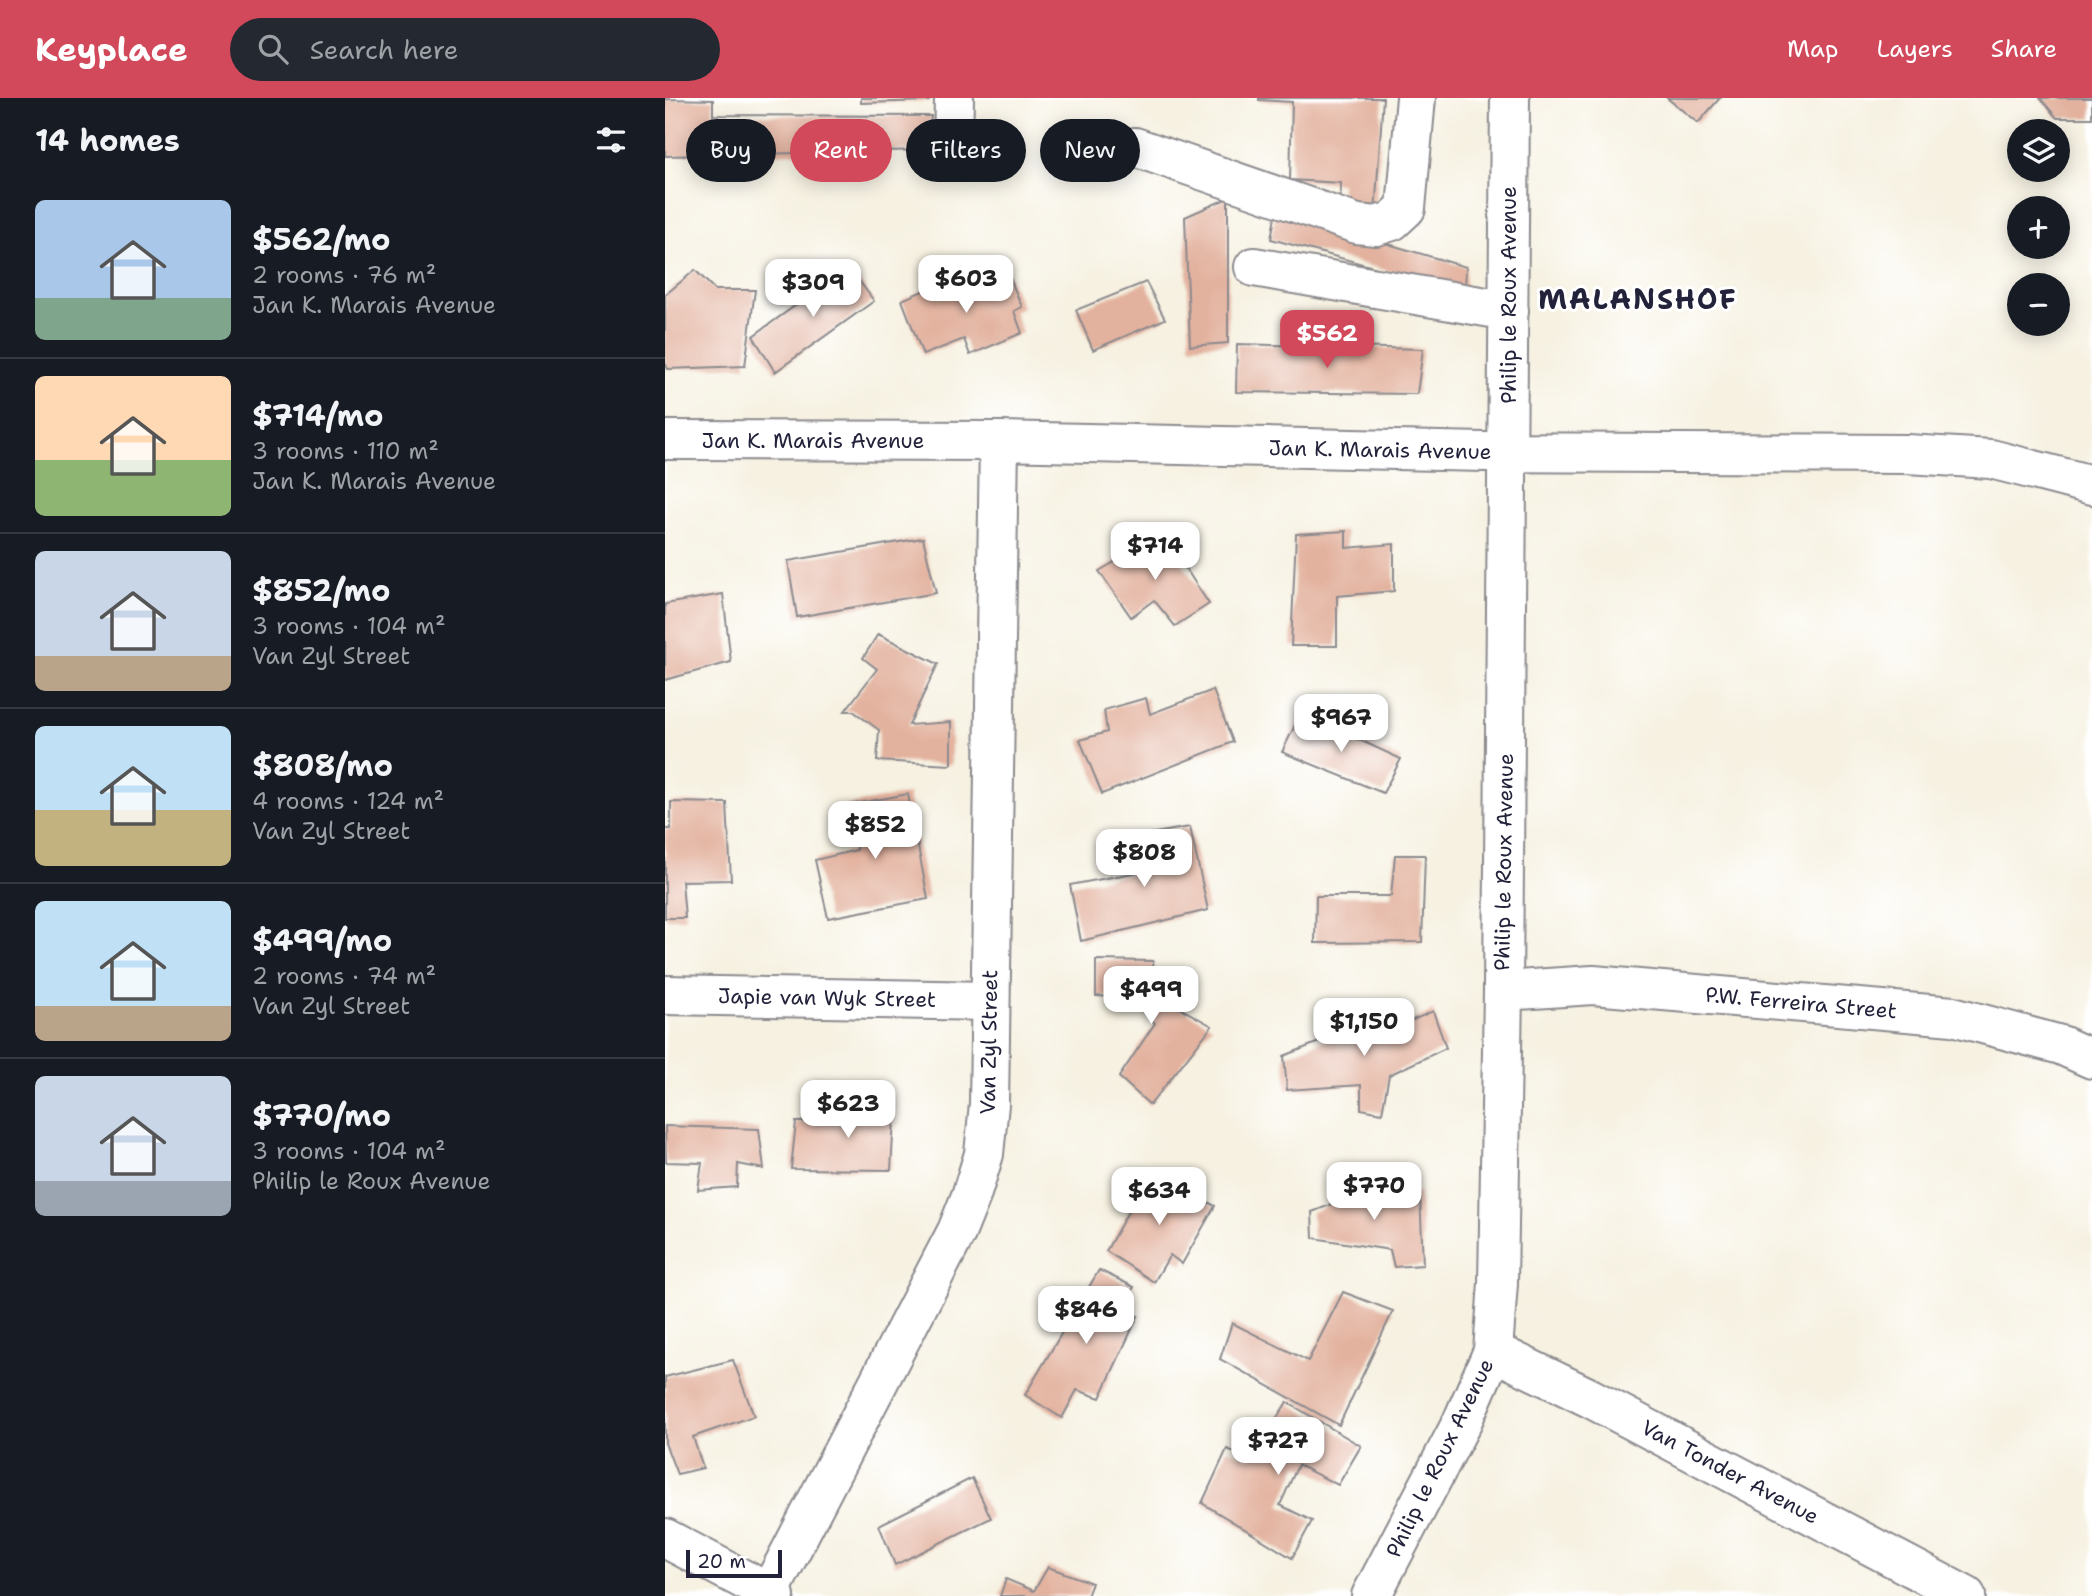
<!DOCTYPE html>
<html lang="en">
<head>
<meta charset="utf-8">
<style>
	:root { --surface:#171b24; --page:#242831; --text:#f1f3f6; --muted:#9ea1a6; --line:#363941; --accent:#d1495b }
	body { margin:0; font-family:"Shantell Sans",sans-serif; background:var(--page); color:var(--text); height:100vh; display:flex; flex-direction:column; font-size:26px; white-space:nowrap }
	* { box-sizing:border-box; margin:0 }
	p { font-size:23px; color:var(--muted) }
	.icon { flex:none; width:38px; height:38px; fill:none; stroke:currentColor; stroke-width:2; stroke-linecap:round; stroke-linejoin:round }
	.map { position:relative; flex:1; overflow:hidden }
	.side { display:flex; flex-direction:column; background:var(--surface); width:665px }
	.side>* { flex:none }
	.hud { position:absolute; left:21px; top:21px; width:665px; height:63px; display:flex; gap:14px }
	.fabs { position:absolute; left:1342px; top:21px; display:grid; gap:14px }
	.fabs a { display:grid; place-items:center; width:63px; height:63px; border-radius:50%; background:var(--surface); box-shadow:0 4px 18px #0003; font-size:35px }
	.scale { position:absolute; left:21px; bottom:18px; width:96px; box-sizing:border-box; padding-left:7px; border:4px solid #22223b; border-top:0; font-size:19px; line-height:24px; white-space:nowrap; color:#22223b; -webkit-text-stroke:5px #fff; paint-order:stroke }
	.price { position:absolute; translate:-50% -60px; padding:0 16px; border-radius:14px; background:#fff; color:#222; font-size:23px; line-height:46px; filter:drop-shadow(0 2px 4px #0008) }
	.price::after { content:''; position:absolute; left:50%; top:42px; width:21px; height:16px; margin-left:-10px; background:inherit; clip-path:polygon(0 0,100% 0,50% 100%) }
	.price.active { background:var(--accent); color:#fff }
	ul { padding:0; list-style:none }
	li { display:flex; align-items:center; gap:21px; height:175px; padding:0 35px }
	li+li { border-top:2px solid var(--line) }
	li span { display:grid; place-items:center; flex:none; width:196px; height:140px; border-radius:10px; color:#555 }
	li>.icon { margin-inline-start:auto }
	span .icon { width:84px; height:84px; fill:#fffc; stroke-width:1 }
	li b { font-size:30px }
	h2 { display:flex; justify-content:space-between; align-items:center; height:84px; padding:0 35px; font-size:30px }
	.chip { padding:0 24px; border-radius:32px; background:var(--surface); box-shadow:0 4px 18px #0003; font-size:24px; line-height:63px }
	.chip.active { background:var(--accent); color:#fff }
	header { display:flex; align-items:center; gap:42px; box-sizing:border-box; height:98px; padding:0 35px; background:var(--accent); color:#fff }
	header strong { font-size:33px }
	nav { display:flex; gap:38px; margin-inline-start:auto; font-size:24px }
	.search { width:490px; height:63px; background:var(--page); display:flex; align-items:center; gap:18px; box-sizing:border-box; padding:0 24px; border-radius:38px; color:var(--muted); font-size:26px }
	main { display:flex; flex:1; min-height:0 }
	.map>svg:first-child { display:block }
	.building { fill:#e3b29f }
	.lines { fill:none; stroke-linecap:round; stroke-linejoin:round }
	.minor-casing { stroke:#8c8a8e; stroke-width:42 }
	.minor { stroke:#fff; stroke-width:38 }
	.labels { text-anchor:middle; stroke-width:6; stroke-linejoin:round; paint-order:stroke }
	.street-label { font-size:21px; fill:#22223b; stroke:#fff }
	.district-label { font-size:28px; font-weight:bold; letter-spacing:2px; fill:#22223b; stroke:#fff }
</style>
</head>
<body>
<header>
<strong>Keyplace</strong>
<div class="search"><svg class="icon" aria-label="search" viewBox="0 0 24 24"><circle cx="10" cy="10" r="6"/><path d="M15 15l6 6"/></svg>Search here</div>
<nav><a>Map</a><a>Layers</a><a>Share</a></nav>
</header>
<main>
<section class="side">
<h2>14 homes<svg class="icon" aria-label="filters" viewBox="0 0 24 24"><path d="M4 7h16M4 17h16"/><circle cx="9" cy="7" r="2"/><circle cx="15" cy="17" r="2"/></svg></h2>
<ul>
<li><span style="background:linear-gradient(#a9c7e8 70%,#7fa58c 0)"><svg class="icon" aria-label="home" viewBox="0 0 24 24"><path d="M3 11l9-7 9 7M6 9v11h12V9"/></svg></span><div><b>$562/mo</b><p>2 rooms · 76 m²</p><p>Jan K. Marais Avenue</p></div></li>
<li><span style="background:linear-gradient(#ffd9b3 60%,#8fb573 0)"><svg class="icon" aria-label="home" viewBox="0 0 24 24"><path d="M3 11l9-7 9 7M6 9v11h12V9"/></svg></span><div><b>$714/mo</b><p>3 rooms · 110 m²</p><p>Jan K. Marais Avenue</p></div></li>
<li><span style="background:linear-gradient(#c9d6e8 75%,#b9a48a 0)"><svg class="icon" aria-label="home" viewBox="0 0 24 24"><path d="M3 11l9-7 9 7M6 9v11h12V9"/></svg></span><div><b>$852/mo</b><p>3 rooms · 104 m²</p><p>Van Zyl Street</p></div></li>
<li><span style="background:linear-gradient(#bfe0f5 60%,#c2b280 0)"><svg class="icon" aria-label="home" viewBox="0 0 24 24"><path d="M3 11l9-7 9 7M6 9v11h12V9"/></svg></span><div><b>$808/mo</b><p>4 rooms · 124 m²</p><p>Van Zyl Street</p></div></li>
<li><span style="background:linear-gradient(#bfe0f5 75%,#b9a48a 0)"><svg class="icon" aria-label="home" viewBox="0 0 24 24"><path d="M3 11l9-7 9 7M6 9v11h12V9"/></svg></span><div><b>$499/mo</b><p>2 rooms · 74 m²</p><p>Van Zyl Street</p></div></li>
<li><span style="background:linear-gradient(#c9d6e8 75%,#9aa5b1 0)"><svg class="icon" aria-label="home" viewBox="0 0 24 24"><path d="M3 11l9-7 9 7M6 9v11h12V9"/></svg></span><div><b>$770/mo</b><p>3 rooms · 104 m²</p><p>Philip le Roux Avenue</p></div></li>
</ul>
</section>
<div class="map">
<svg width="1427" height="1498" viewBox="0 0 1427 1498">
	<rect width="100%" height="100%" fill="#fff"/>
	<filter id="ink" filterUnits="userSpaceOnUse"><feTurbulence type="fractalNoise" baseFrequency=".0143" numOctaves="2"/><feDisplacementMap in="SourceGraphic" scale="14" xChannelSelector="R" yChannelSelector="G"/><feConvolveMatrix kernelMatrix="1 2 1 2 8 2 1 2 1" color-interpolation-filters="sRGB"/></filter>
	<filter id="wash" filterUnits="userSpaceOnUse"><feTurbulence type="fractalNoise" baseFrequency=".00686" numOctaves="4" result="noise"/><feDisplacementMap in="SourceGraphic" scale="28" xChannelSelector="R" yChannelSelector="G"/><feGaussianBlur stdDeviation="1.57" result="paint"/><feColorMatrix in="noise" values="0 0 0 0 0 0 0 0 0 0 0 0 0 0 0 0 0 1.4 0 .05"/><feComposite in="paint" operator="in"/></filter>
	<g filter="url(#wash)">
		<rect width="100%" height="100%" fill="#f6f1e1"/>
		<g id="blocks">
			<g class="building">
				<polygon points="196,0 264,0 264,3 196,5"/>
				<polygon points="594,0 718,0 710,115 675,113 676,85 625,82 627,4 594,2"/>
				<polygon points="1002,0 1055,0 1033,25"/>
				<polygon points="1375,0 1427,0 1427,20 1392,20"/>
				<polygon points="0,1 48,2 48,17 266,18 262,52 0,58"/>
				<polygon points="563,100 563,245 525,248 520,119"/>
				<polygon points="611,113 801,169 800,194 606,141"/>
				<polygon points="184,169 209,203 110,274 88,238"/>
				<polygon points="30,172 50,192 90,192 80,268 3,271 0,265 0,197"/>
				<polygon points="342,173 357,209 349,213 357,235 305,257 299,241 258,257 237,202 269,188 275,200"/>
				<polygon points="481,184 500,221 428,252 411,212"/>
				<polygon points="572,246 758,251 752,296 571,294"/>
				<polygon points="681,433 681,450 729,446 729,493 672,498 672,548 626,548 631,436"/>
				<polygon points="498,436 544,506 510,528 489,502 466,519 434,473"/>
				<polygon points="258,440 271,495 132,519 123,463"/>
				<polygon points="58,496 66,564 0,582 0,506"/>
				<polygon points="213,536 273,566 244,627 286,624 286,667 212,663 214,632 188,613 180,613 212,571 198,560"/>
				<polygon points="548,592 568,644 437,696 415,642 442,634 439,612 481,600 485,616"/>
				<polygon points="636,615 736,661 718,695 617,654"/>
				<polygon points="243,696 263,801 163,820 150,762 192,752 183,707"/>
				<polygon points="6,704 62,705 66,782 17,783 20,820 0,820 0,731 6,731"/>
				<polygon points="525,729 543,812 416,843 405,787 479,773 472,738"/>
				<polygon points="730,757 760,757 757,844 650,845 651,798 726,798"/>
				<polygon points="431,862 488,863 490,896 547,928 485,1007 454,979 490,925 466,900 431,898"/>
				<polygon points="768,913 781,950 724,977 717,1015 696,1011 696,987 622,992 619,958 712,921 721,934"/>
				<polygon points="195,997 230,1004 226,1072 126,1071 131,1024 192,1023"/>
				<polygon points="0,1028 94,1031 99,1071 73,1066 72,1089 33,1092 37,1065 1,1064"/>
				<polygon points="486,1073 550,1108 517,1166 505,1157 489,1184 441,1153"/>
				<polygon points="691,1082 694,1095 755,1094 758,1167 729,1169 725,1152 648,1140 647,1114 665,1107 669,1090"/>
				<polygon points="434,1172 469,1189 458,1211 473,1218 435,1300 412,1292 397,1320 360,1297"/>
				<polygon points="678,1194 728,1213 674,1327 555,1261 567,1225 643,1263"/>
				<polygon points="68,1262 89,1318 28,1339 38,1370 12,1376 0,1345 0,1279"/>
				<polygon points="622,1304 696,1348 673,1387 633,1367 615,1407 647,1423 627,1460 537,1405 562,1351 586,1360"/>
				<polygon points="307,1380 326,1420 230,1467 214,1427"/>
				<polygon points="383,1469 427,1485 422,1498 335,1498 341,1481 369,1493"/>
			</g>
		</g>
	</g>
	<g filter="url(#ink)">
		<use href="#blocks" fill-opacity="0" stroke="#8c8a8e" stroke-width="2"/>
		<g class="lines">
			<g class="minor-casing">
				<g id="minor">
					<polyline points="470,49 692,126 711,128 727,123 741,110 751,0"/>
					<polyline points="288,51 289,0"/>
					<polyline points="589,169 844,213"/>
					<polyline points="0,342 334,343 820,354 1242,356 1326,361 1427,387"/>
					<polyline points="838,893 928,887 1288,918 1396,947 1427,961"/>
					<polyline points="0,897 325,903"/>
					<polyline points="828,1253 925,1300 1301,1498"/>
					<polyline points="0,1440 110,1498"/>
					<polyline points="104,1495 292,1133 306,1098 319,1056 324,1006 334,343"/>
					<polyline points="706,1498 797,1324 828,1253 833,1185 838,893 845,0"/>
				</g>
			</g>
			<use href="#minor" class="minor"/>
		</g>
	</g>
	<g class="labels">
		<g class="street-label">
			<text transform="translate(844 197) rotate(-90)" y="7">Philip le Roux Avenue</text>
			<text x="148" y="350">Jan K. Marais Avenue</text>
			<text transform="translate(715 352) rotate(1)" y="7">Jan K. Marais Avenue</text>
			<text transform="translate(839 764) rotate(-89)" y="7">Philip le Roux Avenue</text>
			<text transform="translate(162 900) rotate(1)" y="7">Japie van Wyk Street</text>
			<text transform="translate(1136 905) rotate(5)" y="7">P.W. Ferreira Street</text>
			<text transform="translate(324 944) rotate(-89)" y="7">Van Zyl Street</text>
			<text transform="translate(775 1360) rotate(-64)" y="7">Philip le Roux Avenue</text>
			<text transform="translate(1065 1374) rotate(28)" y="7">Van Tonder Avenue</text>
		</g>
		<g class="district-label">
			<text x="973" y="211">MALANSHOF</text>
		</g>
	</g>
</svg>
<div class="fabs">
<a><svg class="icon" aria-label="layers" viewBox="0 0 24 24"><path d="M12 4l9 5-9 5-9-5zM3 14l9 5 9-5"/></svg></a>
<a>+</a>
<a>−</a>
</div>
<div class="scale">20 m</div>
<b class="price" style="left:301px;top:217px">$603</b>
<b class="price" style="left:148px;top:221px">$309</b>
<b class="price active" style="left:662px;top:272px">$562</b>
<b class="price" style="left:490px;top:484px">$714</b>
<b class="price" style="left:676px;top:656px">$967</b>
<b class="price" style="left:210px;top:763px">$852</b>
<b class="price" style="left:479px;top:791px">$808</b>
<b class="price" style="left:486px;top:928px">$499</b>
<b class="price" style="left:699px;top:960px">$1,150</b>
<b class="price" style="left:183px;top:1042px">$623</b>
<b class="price" style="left:709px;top:1124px">$770</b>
<b class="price" style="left:494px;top:1129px">$634</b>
<b class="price" style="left:421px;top:1248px">$846</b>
<b class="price" style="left:613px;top:1379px">$727</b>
<div class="hud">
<a class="chip">Buy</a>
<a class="chip active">Rent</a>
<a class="chip">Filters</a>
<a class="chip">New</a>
</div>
</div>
</main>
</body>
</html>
